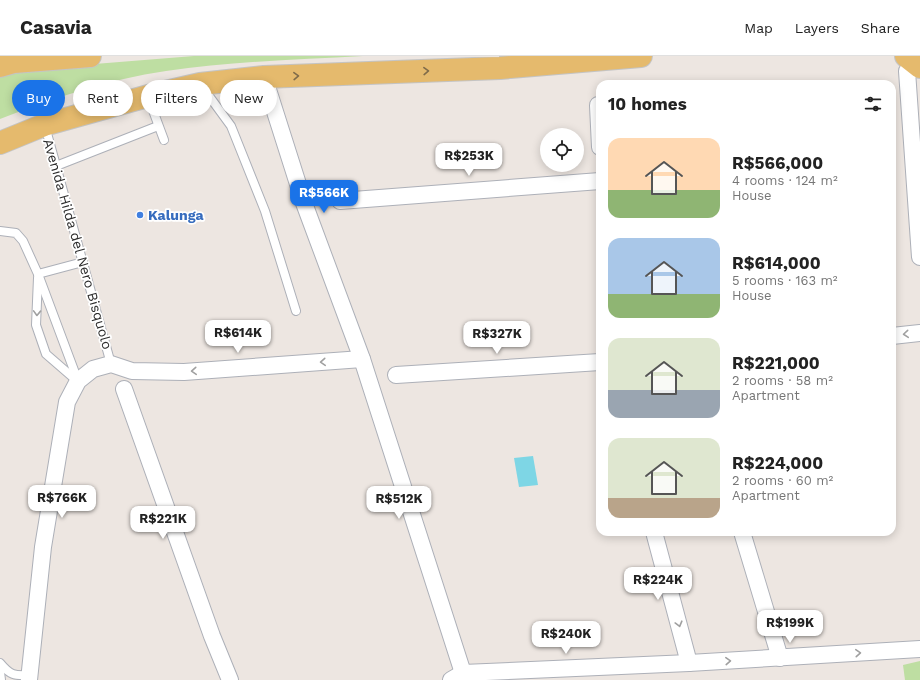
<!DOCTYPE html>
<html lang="en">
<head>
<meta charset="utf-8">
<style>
	:root { --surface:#fff; --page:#f2f2f2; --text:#222; --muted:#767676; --line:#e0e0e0; --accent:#1a73e8 }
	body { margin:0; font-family:"Work Sans",sans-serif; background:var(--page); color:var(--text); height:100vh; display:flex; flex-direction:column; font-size:15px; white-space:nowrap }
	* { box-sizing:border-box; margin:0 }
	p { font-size:13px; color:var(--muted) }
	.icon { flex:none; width:22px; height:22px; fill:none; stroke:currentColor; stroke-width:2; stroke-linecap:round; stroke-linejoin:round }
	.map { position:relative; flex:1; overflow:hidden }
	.sheet { position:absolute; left:596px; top:24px; width:300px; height:456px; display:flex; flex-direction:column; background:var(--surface); border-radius:12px; box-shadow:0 2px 10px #0003 }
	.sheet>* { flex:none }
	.hud { position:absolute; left:12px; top:24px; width:380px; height:36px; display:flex; gap:8px }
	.buttons { position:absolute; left:540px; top:72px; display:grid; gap:8px }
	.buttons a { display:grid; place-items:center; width:44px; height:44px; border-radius:50%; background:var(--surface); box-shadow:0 2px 10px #0003; font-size:20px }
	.price { position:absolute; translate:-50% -34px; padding:0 9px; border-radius:8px; background:#fff; color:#222; font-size:13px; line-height:26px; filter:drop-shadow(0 1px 2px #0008) }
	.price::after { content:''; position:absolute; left:50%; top:24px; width:12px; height:9px; margin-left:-6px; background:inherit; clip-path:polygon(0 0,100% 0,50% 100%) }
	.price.current { background:var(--accent); color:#fff }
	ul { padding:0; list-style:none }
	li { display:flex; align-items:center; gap:12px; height:100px; padding:0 12px }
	li span { display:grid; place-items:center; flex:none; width:112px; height:80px; border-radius:12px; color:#555 }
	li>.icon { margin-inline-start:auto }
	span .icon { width:48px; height:48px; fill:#fffc; stroke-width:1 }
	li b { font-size:17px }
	h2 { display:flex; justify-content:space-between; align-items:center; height:48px; padding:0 12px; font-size:17px }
	.tag { padding:0 14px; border-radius:18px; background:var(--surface); box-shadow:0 2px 10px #0003; font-size:14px; line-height:36px }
	.tag.current { background:var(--accent); color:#fff }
	header { display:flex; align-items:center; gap:24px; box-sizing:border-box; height:56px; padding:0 20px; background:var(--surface); border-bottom:1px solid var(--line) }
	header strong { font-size:19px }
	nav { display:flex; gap:22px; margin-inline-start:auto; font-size:14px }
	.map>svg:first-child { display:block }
	.green { fill:#bedea2 }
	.water { fill:#7ed6e5 }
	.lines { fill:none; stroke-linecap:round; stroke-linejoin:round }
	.lane-casing { stroke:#adb0b8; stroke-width:10 }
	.street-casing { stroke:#adb0b8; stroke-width:18 }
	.primary-casing { stroke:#c4c4c4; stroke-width:24 }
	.lane { stroke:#fff; stroke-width:8 }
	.street { stroke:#fff; stroke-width:16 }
	.primary { stroke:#e5ba6d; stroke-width:22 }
	.oneway { stroke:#806c4a }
	.oneway2 { stroke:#a0a0a0 }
	.shop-dot { fill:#3f7fe0; stroke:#fff; stroke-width:1.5 }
	.labels { text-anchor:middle; stroke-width:3.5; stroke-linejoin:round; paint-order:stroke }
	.shop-label { font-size:14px; font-weight:bold; fill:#366cbe; stroke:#fff; text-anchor:start }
	.street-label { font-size:14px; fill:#2d2d2d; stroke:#fff }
</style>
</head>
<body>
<header>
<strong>Casavia</strong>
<nav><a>Map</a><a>Layers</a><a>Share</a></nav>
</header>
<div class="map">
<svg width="920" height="624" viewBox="0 0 920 624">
	<rect width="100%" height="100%" fill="#ede6e1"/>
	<g class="green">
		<path d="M 194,0 L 363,0 C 298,4 230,5 166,15 C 109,23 54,42 0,63 L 0,18 L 20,14 Z"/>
		<polygon points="920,605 920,624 905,624 903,609"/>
	</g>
	<polygon class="water" points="533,400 538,429 519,431 514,402"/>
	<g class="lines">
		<g class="lane-casing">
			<g id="lane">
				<polyline points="201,29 231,70 265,155 296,255"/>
				<polyline points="148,41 164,84"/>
				<polyline points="45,70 111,308"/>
				<polyline points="56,110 158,70"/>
				<polyline points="0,175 16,177 23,185 38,218 78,325"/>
				<polyline points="38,218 83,206"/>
				<polyline points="38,222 36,269 46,298 76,324"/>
				<path d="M 0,607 C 10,619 14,620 29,619"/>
				<polyline points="0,616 1,624"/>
			</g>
		</g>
		<g class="street-casing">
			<g id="street">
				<polyline points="907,15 920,201"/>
				<polyline points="264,21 304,147 362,303 463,617"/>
				<polyline points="598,49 600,91"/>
				<polyline points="340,145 600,125"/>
				<polyline points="892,280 920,277"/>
				<polyline points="396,319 600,306"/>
				<polyline points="124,333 212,580 230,624"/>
				<polyline points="654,476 689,607"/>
				<polyline points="742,476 780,602"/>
				<polyline points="29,624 43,491 67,346 78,325 93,313 111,308 132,315 184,316 362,303"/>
				<polyline points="451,624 463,617 689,607 920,593"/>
			</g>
		</g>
		<g class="primary-casing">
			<g id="primary">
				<polyline points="906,0 920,11"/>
				<polyline points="0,10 14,6 90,0"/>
				<polyline points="0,87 44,69 148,40 200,28 264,21 500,12 641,0"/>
			</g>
		</g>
		<use href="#lane" class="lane"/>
		<use href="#street" class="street"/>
		<use href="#primary" class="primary"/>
	</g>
	<defs><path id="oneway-chevron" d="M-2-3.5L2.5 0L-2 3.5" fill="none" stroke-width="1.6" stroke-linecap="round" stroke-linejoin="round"/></defs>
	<g class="oneway">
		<use href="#oneway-chevron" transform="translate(426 15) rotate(-2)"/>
		<use href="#oneway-chevron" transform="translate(296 20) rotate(-2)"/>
	</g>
	<g class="oneway2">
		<use href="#oneway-chevron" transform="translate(37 257) rotate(92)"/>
		<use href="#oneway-chevron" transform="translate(906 278) rotate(175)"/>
		<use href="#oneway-chevron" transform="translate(323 306) rotate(176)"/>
		<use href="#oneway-chevron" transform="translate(194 315) rotate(176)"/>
		<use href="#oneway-chevron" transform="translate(679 568) rotate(75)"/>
		<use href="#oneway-chevron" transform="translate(858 597) rotate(-4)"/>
		<use href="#oneway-chevron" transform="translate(728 605) rotate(-3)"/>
	</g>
	<circle class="shop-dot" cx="140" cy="159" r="4"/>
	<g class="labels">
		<g class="shop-label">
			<text x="148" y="164">Kalunga</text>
		</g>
		<g class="street-label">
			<text transform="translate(78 188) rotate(74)" y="5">Avenida Hilda del Nero Bisquolo</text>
		</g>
	</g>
</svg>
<div class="buttons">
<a><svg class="icon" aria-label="locate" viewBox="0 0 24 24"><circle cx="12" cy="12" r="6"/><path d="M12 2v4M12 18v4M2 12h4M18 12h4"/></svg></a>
</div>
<b class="price" style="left:469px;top:121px">R$253K</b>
<b class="price current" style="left:324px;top:158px">R$566K</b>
<b class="price" style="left:238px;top:298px">R$614K</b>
<b class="price" style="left:497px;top:299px">R$327K</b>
<b class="price" style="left:62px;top:463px">R$766K</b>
<b class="price" style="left:399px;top:464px">R$512K</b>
<b class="price" style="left:163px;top:484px">R$221K</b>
<b class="price" style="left:658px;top:545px">R$224K</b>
<b class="price" style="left:790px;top:588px">R$199K</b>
<b class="price" style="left:566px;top:599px">R$240K</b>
<div class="hud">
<a class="tag current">Buy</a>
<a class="tag">Rent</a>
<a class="tag">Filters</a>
<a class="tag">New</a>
</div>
<section class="sheet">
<h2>10 homes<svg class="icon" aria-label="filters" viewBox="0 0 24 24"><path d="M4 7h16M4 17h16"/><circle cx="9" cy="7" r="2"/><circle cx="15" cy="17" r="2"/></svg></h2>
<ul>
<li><span style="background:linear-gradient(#ffd9b3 65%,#8fb573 0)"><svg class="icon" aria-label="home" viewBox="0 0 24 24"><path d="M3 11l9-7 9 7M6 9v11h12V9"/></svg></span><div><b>R$566,000</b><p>4 rooms · 124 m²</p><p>House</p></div></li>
<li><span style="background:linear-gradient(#a9c7e8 70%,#8fb573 0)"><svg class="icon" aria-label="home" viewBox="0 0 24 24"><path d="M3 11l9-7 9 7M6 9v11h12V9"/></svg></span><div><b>R$614,000</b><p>5 rooms · 163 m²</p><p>House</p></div></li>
<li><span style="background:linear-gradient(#dfe7d0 65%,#9aa5b1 0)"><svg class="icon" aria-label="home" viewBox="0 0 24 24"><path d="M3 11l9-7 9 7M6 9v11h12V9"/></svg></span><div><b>R$221,000</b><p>2 rooms · 58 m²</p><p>Apartment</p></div></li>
<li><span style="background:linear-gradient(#dfe7d0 75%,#b9a48a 0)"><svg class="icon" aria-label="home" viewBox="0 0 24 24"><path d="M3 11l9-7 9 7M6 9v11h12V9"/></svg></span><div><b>R$224,000</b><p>2 rooms · 60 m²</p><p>Apartment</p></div></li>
</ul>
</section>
</div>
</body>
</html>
